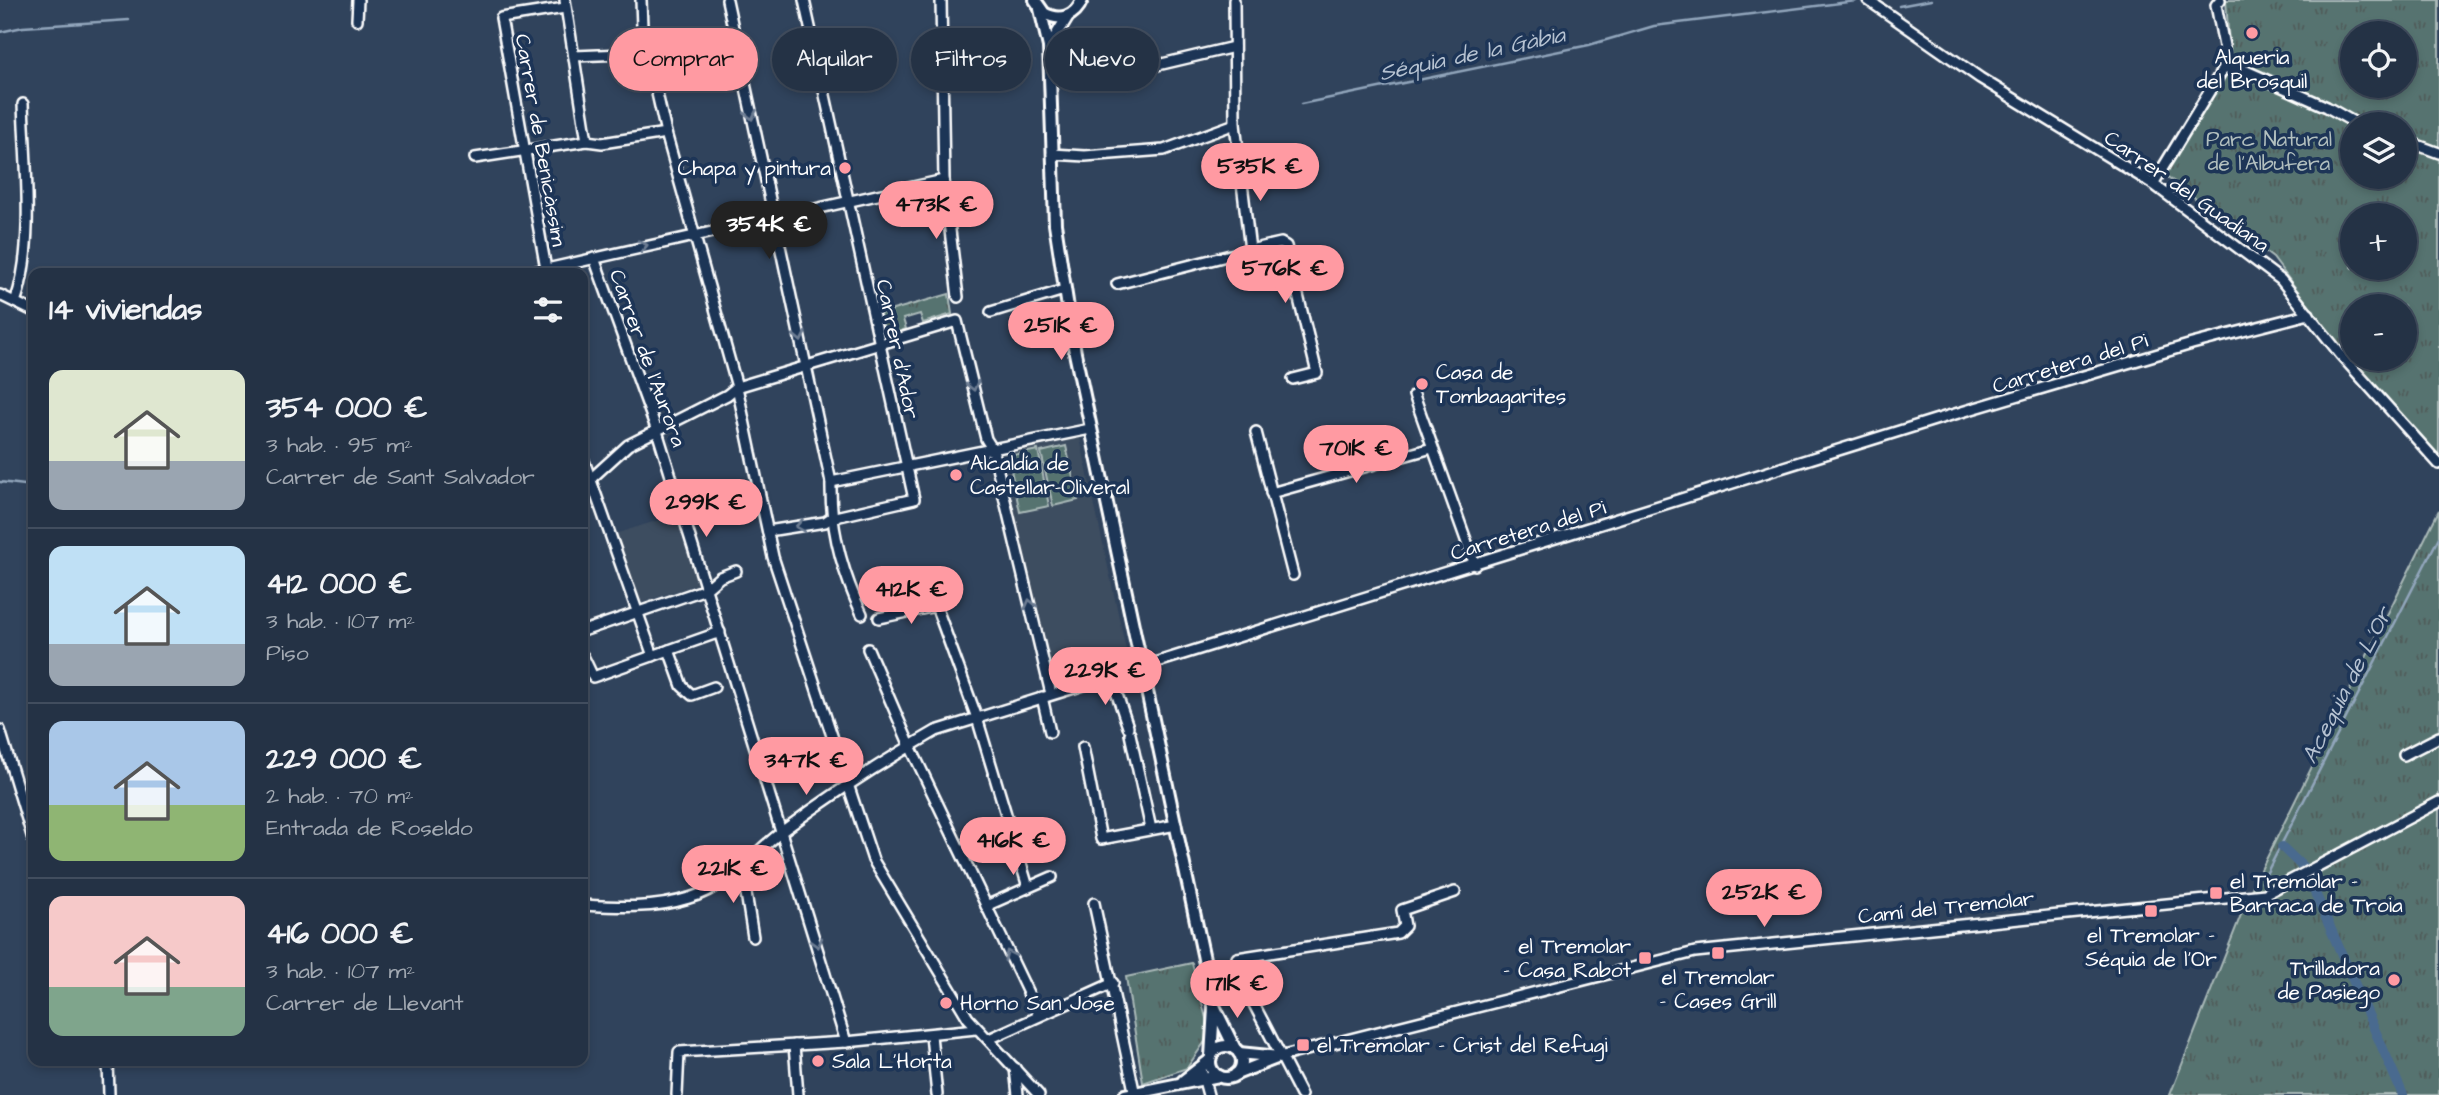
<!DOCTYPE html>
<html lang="es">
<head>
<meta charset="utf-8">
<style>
	:root { --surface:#243245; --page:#2c3a4c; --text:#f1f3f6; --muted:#a3aab3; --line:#414d5e; --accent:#ff9aa2 }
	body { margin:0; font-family:"Architects Daughter",sans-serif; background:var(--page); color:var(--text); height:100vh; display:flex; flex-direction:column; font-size:26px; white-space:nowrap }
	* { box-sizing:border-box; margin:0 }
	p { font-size:23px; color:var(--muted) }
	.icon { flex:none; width:38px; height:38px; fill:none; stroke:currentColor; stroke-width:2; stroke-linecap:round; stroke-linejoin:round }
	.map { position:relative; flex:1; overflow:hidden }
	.drawer { position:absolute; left:28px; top:268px; width:560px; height:798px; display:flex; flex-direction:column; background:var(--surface); border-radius:14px; box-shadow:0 4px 10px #0003,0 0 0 2px var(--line) }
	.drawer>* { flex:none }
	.hud { position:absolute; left:609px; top:28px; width:665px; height:63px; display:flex; gap:14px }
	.fabs { position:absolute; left:2340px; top:21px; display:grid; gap:14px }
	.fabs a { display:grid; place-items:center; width:77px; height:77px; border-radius:50%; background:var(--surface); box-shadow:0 4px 10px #0003,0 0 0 2px var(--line); font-size:35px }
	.price { position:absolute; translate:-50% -60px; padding:0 16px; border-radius:24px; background:var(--accent); color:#111; font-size:23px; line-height:46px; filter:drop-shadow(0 2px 4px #0008) }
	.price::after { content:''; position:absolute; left:50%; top:42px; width:21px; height:16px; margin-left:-10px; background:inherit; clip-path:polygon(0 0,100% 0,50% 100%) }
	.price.current { background:#222; color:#fff }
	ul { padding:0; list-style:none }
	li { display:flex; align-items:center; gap:21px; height:175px; padding:0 21px }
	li+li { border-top:2px solid var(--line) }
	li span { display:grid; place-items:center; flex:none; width:196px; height:140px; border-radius:14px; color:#555 }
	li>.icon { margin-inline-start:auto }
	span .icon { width:84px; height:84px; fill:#fffc; stroke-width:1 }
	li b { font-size:30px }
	h2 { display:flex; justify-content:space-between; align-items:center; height:84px; padding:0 21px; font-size:30px }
	.chip { padding:0 24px; border-radius:32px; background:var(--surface); box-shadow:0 4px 10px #0003,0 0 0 2px var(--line); font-size:24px; line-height:63px }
	.chip.current { background:var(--accent); color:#111 }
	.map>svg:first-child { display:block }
	.built { fill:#3e4d60 }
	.park { fill:url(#park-tufts); stroke:#aab9b8; stroke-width:2; fill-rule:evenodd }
	.pitch { fill:#567370; stroke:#aab9b8; stroke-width:2 }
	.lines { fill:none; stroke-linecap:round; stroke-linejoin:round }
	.stream { stroke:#92a6bc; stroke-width:2.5 }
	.canal { stroke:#4a6a8f; stroke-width:10 }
	.minor-casing { stroke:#fff; stroke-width:14 }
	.tertiary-casing { stroke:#fff; stroke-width:16 }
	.minor { stroke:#1d3557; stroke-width:9 }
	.tertiary { stroke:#1d3557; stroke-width:10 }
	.oneway { stroke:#6c7c92 }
	.poi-dot { fill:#ff9aa2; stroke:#1d3557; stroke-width:2.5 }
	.labels { text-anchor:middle; stroke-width:7; stroke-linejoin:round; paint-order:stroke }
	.poi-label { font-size:21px; fill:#fff; stroke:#1d3557; text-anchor:start }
	.park-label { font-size:21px; fill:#b3c0bf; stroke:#1d3557 }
	.street-label { font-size:21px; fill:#fff; stroke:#1d3557 }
	.water-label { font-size:23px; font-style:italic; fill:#b7c3d2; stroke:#1d3557 }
</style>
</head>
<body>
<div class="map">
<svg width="2439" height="1095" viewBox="0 0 2439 1095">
	<defs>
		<pattern id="park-tufts" width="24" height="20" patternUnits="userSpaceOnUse" patternTransform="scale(1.75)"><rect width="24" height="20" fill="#567370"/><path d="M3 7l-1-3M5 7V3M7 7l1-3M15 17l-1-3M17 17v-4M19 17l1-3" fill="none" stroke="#505c5a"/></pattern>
	</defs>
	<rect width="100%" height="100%" fill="#30435c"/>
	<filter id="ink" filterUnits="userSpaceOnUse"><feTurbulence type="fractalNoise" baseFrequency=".0143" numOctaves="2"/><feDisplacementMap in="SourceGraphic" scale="14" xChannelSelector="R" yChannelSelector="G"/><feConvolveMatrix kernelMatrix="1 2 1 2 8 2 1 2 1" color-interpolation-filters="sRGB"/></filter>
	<g filter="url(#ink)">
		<g class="built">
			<polygon points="1080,438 1129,664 1054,687 1001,454"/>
			<polygon points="675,515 697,584 640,603 615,534"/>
		</g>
		<g class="park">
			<path d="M 2226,0 L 2439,0 L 2439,468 L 2334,339 L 2273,258 L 2160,171 L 2230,59 ZM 2352,33 L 2404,33 L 2404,86 L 2352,86 ZM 2352,124 L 2404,124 L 2404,177 L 2352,177 ZM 2352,215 L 2404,215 L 2404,268 L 2352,268 ZM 2352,306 L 2404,306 L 2404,359 L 2352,359 Z"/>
			<polygon points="949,294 952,314 923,323 920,314 903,319 906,329 887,336 879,314"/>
			<polygon points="2439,510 2439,1095 2170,1095 2250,892"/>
			<polygon points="1192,963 1210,1034 1187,1068 1143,1083 1126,977"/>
		</g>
		<g class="pitch">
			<polygon points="1066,446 1078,500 1053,506 1041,452"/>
			<polygon points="1038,450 1049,506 1020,512 1008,456"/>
		</g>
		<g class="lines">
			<g class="stream">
				<polyline points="1899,6 1931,0"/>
				<polyline points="0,32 23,27 129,20"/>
				<polyline points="1301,104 1589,45 1654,26 1856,1"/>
				<polyline points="0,482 33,486"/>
				<polyline points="2262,882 2439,537"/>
			</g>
			<g class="canal">
				<polyline points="2282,847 2304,868"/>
				<polyline points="2309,879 2403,1095"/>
			</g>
			<g class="minor-casing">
				<g id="minor">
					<polyline points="565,0 587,141"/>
					<polyline points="641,0 642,27 666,133 737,387 773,557 873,860 968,1018 1039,1095"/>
					<path d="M 727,0 L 831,482 C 830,528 842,572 862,614"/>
					<polyline points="941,0 944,180 958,297"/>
					<polyline points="1868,0 1980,78 2153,184 2281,280 2340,354 2439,464"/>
					<polyline points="357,20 358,0"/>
					<polyline points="574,56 648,53"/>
					<polyline points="1145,68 1234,47"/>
					<polyline points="2223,69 2242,69 2327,107 2357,124"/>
					<polyline points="2404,140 2439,153"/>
					<polyline points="1052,154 1085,156 1164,150 1235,124"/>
					<polyline points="475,158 587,141 602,143 666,133"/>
					<polyline points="2153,184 2223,69 2224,46 2216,5 2220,0"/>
					<polyline points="1250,250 1281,243 1286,246 1317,373 1293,379"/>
					<polyline points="594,258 657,431 846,1042"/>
					<polyline points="546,269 501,18 565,8"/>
					<polyline points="529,273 944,180"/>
					<polyline points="1117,284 1250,250 1235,124 1234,0"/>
					<polyline points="0,295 33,311"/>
					<path d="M 15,302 C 35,250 25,161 23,104"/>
					<polyline points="991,312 1064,290"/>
					<polyline points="1414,395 1475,565"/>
					<polyline points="1256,432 1293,575"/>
					<polyline points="583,458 653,656"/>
					<polyline points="831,482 1090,429"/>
					<polyline points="583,486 628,445 727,395 737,387 957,321 986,439 993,450 1051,694"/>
					<polyline points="1271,493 1432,448"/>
					<polyline points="768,531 825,522 831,518 914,499 804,0"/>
					<polyline points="879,618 936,606 977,718 1028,887"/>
					<polyline points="583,631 706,589 720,577 736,571"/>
					<polyline points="868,649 910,746 1039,1016"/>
					<polyline points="669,650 682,686 692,695 714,687"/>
					<polyline points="583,656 593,677 720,632"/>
					<polyline points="1111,677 1128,727"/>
					<polyline points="1042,697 1050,732"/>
					<polyline points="0,730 33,839"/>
					<polyline points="1130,734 1151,829"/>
					<polyline points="1083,747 1101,839 1176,825"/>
					<polyline points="2404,755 2439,737"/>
					<polyline points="22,799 33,797"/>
					<polyline points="742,868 753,937"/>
					<polyline points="1094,903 1135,1095"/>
					<path d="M 583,905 C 618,907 654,909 689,898 C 728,887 753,853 784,830 C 832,794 884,761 936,731 L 1938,419 L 2192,344 L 2309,314"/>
					<polyline points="986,906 1052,877"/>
					<polyline points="931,1035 937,1095"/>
					<polyline points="989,1039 1113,983"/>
					<polyline points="794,1045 798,1095"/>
					<polyline points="1279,1057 1695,952 2265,894 2439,802"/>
					<polyline points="108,1060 109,1095"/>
					<polyline points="1015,1068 1018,1095"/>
					<polyline points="1202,1073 1208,1095"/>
					<polyline points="677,1095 679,1052 846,1042 976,1029"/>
					<polyline points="1301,1095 1246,989 1237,958 1398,933 1405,926 1402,910 1455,892"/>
				</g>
			</g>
			<g class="tertiary-casing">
				<g id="tertiary">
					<path d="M 1035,0 L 1044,13 C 1060,22 1075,17 1082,0"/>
					<polyline points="1040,9 1049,47 1055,224 1075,353 1214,1006 1235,1049"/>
					<polyline points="1049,47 1068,16"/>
					<circle cx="1226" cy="1062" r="16"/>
					<polyline points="1239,1053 1279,1057"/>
					<polyline points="1211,1057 1214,1008"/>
					<polyline points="1236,1074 1279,1057"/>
					<polyline points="1183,1081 1210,1060"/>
					<polyline points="1125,1095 1219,1076"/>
				</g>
			</g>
			<use href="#minor" class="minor"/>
			<use href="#tertiary" class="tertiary"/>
		</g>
		<defs><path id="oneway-chevron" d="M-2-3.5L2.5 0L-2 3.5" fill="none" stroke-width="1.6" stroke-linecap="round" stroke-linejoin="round" transform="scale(1.75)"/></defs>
		<g class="oneway">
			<use href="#oneway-chevron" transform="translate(751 115) rotate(78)"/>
			<use href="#oneway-chevron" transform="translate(643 246) rotate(-13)"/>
			<use href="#oneway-chevron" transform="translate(800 337) rotate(78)"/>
			<use href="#oneway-chevron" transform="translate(973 386) rotate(76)"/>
			<use href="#oneway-chevron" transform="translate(800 526) rotate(171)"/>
			<use href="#oneway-chevron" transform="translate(1030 604) rotate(-103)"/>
			<use href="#oneway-chevron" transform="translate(817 943) rotate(73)"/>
			<use href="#oneway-chevron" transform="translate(1009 955) rotate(-115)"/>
		</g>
	</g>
	<g class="poi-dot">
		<circle cx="2252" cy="33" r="7"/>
		<circle cx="845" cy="168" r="7"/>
		<circle cx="1422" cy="384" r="7"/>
		<circle cx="956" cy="475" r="7"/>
		<rect x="2209" y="886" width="14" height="14" rx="3.5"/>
		<rect x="2144" y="904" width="14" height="14" rx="3.5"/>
		<rect x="1711" y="946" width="14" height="14" rx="3.5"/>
		<rect x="1638" y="951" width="14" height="14" rx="3.5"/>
		<circle cx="2394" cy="980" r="7"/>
		<circle cx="946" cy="1003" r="7"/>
		<rect x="1296" y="1038" width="14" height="14" rx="3.5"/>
		<circle cx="818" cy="1061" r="7"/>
	</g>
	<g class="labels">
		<g class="poi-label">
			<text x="2252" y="64" text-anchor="middle">Alqueria<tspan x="2252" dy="24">del Brosquil</tspan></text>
			<text x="831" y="175" text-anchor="end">Chapa y pintura</text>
			<text x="1436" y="379">Casa de<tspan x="1436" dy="24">Tombagarites</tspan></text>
			<text x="970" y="470">Alcaldía de<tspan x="970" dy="24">Castellar-Oliveral</tspan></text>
			<text x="2230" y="888">el Tremolar -<tspan x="2230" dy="24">Barraca de Troia</tspan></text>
			<text x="2151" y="942" text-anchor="middle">el Tremolar -<tspan x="2151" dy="24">Séquia de l'Or</tspan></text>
			<text x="1631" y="953" text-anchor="end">el Tremolar<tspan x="1631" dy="24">- Casa Rabot</tspan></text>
			<text x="2380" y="975" text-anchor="end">Trilladora<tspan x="2380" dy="24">de Pasiego</tspan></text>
			<text x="1718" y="984" text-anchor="middle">el Tremolar<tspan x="1718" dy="24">- Cases Grill</tspan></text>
			<text x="960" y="1010">Horno San Jose</text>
			<text x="1317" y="1052">el Tremolar - Crist del Refugi</text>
			<text x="832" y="1068">Sala L'Horta</text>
		</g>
		<g class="park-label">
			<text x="2269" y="146">Parc Natural<tspan x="2269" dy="24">de l'Albufera</tspan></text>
		</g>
		<g class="street-label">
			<text transform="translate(541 140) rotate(80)" y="7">Carrer de Benicàssim</text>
			<text transform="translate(2187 191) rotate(35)" y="7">Carrer del Guadiana</text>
			<text transform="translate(898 349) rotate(78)" y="7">Carrer d'Ador</text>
			<text transform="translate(648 358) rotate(70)" y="7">Carrer de l'Aurora</text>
			<text transform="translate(2070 363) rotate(-17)" y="7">Carretera del Pi</text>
			<text transform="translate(1528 530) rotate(-17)" y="7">Carretera del Pi</text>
			<text transform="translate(1946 907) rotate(-6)" y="7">Camí del Tremolar</text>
		</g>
		<g class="water-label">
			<text transform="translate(1472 53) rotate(-12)" y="8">Séquia de la Gàbia</text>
			<text transform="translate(2346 685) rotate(-63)" y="8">Acequia de L'Or</text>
		</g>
	</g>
</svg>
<div class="fabs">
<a><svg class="icon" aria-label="locate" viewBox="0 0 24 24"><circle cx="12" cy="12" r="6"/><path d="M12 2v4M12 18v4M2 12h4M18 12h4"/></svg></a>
<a><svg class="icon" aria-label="layers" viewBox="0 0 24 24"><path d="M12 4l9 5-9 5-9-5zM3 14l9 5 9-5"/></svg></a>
<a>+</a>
<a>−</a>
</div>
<b class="price" style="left:1260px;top:203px">535K €</b>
<b class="price" style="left:936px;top:241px">473K €</b>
<b class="price current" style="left:769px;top:261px">354K €</b>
<b class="price" style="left:1285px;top:305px">576K €</b>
<b class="price" style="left:1061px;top:362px">251K €</b>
<b class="price" style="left:1356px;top:485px">701K €</b>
<b class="price" style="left:706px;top:539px">299K €</b>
<b class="price" style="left:911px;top:626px">412K €</b>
<b class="price" style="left:1105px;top:707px">229K €</b>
<b class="price" style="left:806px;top:797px">347K €</b>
<b class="price" style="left:1013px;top:877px">416K €</b>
<b class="price" style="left:733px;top:905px">221K €</b>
<b class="price" style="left:1764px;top:929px">252K €</b>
<b class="price" style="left:1237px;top:1020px">171K €</b>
<div class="hud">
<a class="chip current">Comprar</a>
<a class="chip">Alquilar</a>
<a class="chip">Filtros</a>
<a class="chip">Nuevo</a>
</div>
<section class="drawer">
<h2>14 viviendas<svg class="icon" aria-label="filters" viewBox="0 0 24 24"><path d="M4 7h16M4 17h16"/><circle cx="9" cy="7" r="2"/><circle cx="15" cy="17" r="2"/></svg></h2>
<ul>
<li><span style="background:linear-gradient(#dfe7d0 65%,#9aa5b1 0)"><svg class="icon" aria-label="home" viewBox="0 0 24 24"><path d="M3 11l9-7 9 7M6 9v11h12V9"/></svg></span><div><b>354 000 €</b><p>3 hab. · 95 m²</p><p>Carrer de Sant Salvador</p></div></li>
<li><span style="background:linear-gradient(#bfe0f5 70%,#9aa5b1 0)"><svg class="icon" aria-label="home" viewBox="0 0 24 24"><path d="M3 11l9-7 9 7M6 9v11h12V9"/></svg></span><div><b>412 000 €</b><p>3 hab. · 107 m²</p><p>Piso</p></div></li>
<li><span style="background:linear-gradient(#a9c7e8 60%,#8fb573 0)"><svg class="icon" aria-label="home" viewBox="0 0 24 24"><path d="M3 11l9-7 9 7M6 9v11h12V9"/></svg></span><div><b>229 000 €</b><p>2 hab. · 70 m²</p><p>Entrada de Roseldo</p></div></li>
<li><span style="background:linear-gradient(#f6c9c9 65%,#7fa58c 0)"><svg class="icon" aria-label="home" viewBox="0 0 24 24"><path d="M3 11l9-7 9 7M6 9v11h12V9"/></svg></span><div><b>416 000 €</b><p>3 hab. · 107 m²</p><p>Carrer de Llevant</p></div></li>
</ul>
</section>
</div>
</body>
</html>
